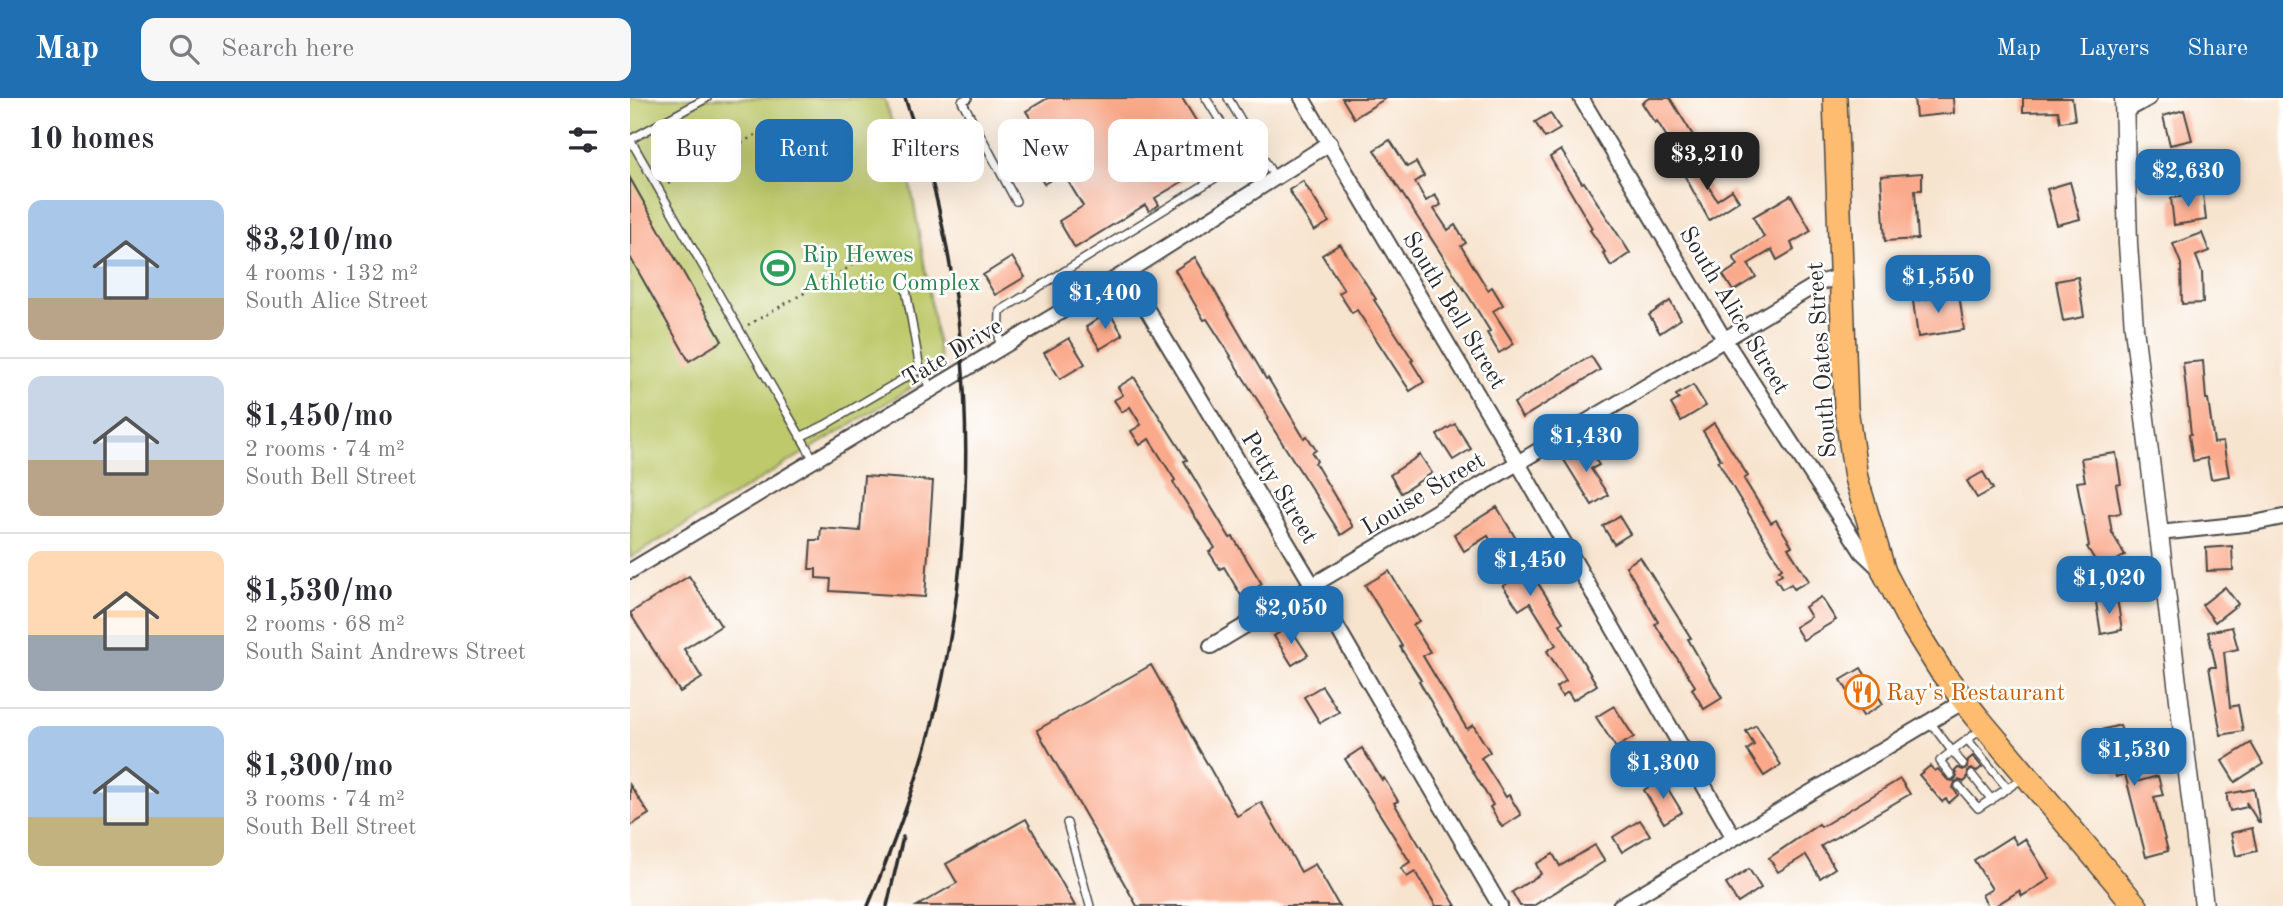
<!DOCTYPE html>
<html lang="en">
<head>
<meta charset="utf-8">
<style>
	:root { --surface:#fff; --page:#f7f7f7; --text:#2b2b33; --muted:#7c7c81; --line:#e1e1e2; --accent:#1f6fb2 }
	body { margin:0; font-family:"Old Standard TT",serif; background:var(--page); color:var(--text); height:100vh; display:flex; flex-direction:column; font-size:26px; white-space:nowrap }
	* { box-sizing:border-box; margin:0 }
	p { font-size:23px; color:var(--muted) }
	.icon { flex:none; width:38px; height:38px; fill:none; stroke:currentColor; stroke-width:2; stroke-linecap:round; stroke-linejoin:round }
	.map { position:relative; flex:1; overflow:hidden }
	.side { display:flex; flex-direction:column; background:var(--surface); width:630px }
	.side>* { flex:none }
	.hud { position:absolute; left:21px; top:21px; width:665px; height:63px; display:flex; gap:14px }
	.price { position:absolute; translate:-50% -60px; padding:0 16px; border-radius:14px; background:var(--accent); color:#fff; font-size:23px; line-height:46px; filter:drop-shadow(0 2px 4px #0008) }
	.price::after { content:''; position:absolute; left:50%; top:42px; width:21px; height:16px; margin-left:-10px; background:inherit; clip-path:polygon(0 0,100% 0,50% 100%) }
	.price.on { background:#222; color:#fff }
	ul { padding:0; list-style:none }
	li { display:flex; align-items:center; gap:21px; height:175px; padding:0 28px }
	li+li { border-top:2px solid var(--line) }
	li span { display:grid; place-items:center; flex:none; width:196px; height:140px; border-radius:14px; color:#555 }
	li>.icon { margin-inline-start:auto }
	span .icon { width:84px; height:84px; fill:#fffc; stroke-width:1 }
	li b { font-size:30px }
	h2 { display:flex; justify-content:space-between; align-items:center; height:84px; padding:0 28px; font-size:30px }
	.tag { padding:0 24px; border-radius:14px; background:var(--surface); box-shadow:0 7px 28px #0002; font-size:24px; line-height:63px }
	.tag.on { background:var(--accent); color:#fff }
	header { display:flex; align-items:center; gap:42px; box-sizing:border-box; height:98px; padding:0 35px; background:var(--accent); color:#fff }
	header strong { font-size:33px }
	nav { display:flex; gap:38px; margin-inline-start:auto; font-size:24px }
	.search { width:490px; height:63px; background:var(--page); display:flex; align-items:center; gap:18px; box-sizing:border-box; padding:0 24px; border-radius:14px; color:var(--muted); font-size:26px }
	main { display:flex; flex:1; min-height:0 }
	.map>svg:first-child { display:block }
	.green { fill:#bdc96a; stroke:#747a4a; stroke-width:2 }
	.building { fill:#faa98a }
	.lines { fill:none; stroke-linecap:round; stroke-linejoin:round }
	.service-casing { stroke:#4a4744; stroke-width:10 }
	.minor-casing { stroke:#4a4744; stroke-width:18 }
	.tertiary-casing { stroke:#4a4744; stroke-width:21 }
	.primary-casing { stroke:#4a4744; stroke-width:26 }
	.path { stroke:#4a4744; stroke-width:2.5; stroke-dasharray:2 5; stroke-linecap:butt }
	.service { stroke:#fff; stroke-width:7 }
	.minor { stroke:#fff; stroke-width:14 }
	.tertiary { stroke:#fff; stroke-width:18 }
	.primary { stroke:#fdbc70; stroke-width:23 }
	.rail { stroke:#2b2b2b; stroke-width:3.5 }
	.labels { text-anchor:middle; stroke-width:5; stroke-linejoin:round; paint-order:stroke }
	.leisure-label { font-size:24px; fill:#27864d; stroke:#fff; text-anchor:start }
	.street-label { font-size:24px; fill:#2b2b2b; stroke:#fff }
	.food-label { font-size:24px; fill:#c56008; stroke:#fff; text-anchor:start }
</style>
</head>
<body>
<header>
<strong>Map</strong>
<div class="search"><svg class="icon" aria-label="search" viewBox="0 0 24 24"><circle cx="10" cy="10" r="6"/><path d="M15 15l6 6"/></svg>Search here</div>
<nav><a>Map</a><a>Layers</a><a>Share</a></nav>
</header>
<main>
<section class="side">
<h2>10 homes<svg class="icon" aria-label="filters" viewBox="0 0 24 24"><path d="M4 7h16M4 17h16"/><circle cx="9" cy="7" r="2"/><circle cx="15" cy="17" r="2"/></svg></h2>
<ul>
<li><span style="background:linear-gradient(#a9c7e8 70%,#b9a48a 0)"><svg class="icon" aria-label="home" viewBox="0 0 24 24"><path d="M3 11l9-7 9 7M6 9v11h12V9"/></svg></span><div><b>$3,210/mo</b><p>4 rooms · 132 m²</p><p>South Alice Street</p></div></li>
<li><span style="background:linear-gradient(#c9d6e8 60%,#b9a48a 0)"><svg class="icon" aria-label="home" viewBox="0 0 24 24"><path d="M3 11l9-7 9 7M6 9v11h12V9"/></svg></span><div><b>$1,450/mo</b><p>2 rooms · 74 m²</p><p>South Bell Street</p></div></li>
<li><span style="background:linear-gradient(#ffd9b3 60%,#9aa5b1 0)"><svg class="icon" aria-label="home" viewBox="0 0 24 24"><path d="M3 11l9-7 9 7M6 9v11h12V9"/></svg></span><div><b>$1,530/mo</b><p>2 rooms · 68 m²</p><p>South Saint Andrews Street</p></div></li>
<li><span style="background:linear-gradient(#a9c7e8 65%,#c2b280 0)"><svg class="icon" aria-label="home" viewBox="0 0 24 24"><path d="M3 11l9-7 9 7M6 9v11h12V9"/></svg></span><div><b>$1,300/mo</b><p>3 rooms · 74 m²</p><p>South Bell Street</p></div></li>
</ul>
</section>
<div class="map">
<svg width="1653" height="808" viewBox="0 0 1653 808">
	<rect width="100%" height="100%" fill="#fff"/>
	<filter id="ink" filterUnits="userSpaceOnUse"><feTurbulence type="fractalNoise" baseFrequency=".0143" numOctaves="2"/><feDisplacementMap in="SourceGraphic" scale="14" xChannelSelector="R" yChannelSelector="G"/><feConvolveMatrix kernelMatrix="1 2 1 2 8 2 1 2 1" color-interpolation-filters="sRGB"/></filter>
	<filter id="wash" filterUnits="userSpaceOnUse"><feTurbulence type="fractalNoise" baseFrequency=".00686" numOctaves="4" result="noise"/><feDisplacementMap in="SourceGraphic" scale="28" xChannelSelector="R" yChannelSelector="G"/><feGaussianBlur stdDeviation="1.57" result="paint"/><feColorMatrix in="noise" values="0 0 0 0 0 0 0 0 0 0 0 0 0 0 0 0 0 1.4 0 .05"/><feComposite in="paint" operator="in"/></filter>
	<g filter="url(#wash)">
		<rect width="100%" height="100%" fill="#f7e4cf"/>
		<polygon class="green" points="0,0 254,0 279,76 311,265 314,270 0,460"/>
		<g id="blocks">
			<g class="building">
				<polygon points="418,0 552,0 578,42 590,35 602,54 525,100 529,107 519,113 515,107 445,150 429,123 453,108 433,75 414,86 403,68 423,57 396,13"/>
				<polygon points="712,0 756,0 724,20"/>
				<polygon points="1019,0 1040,0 1064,39 1045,52 1027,23 1025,25 1012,5"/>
				<polygon points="1284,0 1323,0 1324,15 1286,19"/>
				<polygon points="1393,0 1442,0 1445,22 1430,24 1428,13 1393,14"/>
				<polygon points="1554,12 1562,42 1540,47 1533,18"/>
				<polygon points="920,15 930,31 915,40 905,24"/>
				<polygon points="760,42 777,69 786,64 794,78 785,84 796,103 805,97 811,107 804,111 818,132 825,127 836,145 831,148 858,192 862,189 873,207 863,213 884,246 869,255 857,235 860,233 841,202 744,52"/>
				<polygon points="931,52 952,85 954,84 1000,155 981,168 973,155 975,154 960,132 962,130 920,59"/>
				<polygon points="1066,62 1076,78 1073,80 1087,102 1102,92 1109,103 1079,122 1051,71"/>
				<polygon points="1292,75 1292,92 1285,92 1288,141 1255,143 1251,78"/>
				<polygon points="0,80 92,243 59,263 0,159"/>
				<polygon points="673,83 699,124 684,133 659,92"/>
				<polygon points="1440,84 1450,121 1427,127 1417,91"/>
				<polygon points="1573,96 1576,122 1544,127 1541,100"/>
				<polygon points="1161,97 1181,133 1161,145 1164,152 1147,162 1142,152 1118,166 1126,179 1103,193 1093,177 1108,167 1103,159 1134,139 1123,119"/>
				<polygon points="1572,135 1579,153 1566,158 1572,174 1573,205 1552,206 1551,166 1543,146"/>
				<polygon points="710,146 746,201 744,202 783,262 781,263 794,284 780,293 727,212 722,215 709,195 714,192 692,157"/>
				<polygon points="382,159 395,179 365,197 353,177"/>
				<polygon points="565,159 636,281 638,280 674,340 677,338 686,352 682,355 687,363 685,365 723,429 711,437 637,321 639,320 600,259 601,258 577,221 574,222 545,172"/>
				<polygon points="1448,179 1454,219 1433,223 1426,183"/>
				<polygon points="1329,196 1334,232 1288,239 1283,203"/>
				<polygon points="1040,203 1051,221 1030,235 1019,217"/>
				<polygon points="479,214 493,237 470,251 456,229"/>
				<polygon points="439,240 455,266 430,281 414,255"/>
				<polygon points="961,258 970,272 892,320 884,305"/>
				<polygon points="1573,263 1576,301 1578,301 1584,345 1593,344 1599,378 1581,381 1577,360 1563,363 1559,337 1561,336 1553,265"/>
				<polygon points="504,279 557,362 554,363 574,397 600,440 603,439 632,486 612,499 594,469 590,471 579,454 585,450 543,384 545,382 519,341 510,347 501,333 511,327 500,309 492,314 484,302 493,297 488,289"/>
				<polygon points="1063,287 1076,308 1051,323 1041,306 1049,301 1046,297"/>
				<polygon points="1084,325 1118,378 1114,381 1141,425 1146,422 1162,448 1158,450 1179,483 1164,491 1161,486 1152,491 1145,480 1152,476 1149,472 1152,470 1105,393 1088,363 1091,362 1073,333"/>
				<polygon points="825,326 841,351 823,362 807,337"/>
				<polygon points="957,348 969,367 961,371 978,397 962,407 934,362"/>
				<polygon points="1486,355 1491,386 1486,387 1491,415 1479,417 1482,435 1495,457 1471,472 1457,449 1459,448 1447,384 1455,383 1451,360"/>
				<polygon points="790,357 802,375 771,395 760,377"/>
				<polygon points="1353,374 1363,391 1347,400 1337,383"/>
				<polygon points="234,378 303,383 295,499 200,493 201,481 186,480 186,471 179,471 181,442 190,442 191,430 230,433"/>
				<polygon points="867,409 895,456 891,459 933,524 930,526 967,587 943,602 938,594 932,598 926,589 936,583 917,553 926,547 900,505 889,512 873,488 884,481 858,438 834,453 824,436"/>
				<polygon points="989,418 1000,436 984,446 973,428"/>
				<polygon points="1602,448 1603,472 1577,473 1576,450"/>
				<polygon points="1010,459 1061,540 1058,541 1092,600 1074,611 1062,591 1065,588 1025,526 1028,524 996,468"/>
				<polygon points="759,473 789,523 783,527 800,554 793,558 837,631 843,627 860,654 851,660 876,699 879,697 891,717 872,729 860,709 863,707 805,611 789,583 791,582 770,549 772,548 735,487"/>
				<polygon points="59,478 91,528 54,551 72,580 50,594 0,515"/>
				<polygon points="1595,489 1608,506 1585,524 1572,507"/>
				<polygon points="1191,499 1206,522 1173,542 1165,529 1181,519 1175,509"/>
				<polygon points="1487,500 1492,532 1471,536 1466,504"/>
				<polygon points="659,528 678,557 662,567 644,538"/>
				<polygon points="1602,529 1608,551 1594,554 1600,609 1608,607 1613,633 1591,637 1579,569 1586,569 1578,534"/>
				<polygon points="521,567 607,718 631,704 671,774 685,766 709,808 507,808 407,632"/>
				<polygon points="1231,570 1253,606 1233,618 1211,582"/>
				<polygon points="692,588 709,614 690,625 674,599"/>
				<polygon points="984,608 1004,639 986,650 966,619"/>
				<polygon points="1126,627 1151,667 1134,678 1117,652 1124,647 1116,633"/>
				<polygon points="1490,627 1506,684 1528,678 1533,697 1524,699 1538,753 1516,759 1495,676 1486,679 1481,663 1469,666 1460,635"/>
				<polygon points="1621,645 1633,666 1605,684 1592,663"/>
				<polygon points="732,650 752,682 754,680 768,703 764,705 826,808 806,808 785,774 777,779 771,770 780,764 715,661"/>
				<polygon points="1343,658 1352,669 1347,673 1342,671 1338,673 1337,681 1334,684 1329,682 1325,684 1323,690 1328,697 1319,705 1316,701 1312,704 1289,677 1300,668 1305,673 1308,671 1318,682 1323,683 1327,679 1325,673 1328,670 1333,672 1337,670 1338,662"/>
				<polygon points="1032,681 1052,714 1034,725 1014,692"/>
				<polygon points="1270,681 1280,696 1191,748 1205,770 1190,780 1176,757 1148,774 1139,760 1189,726 1191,729"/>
				<polygon points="0,687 19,716 0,728"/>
				<polygon points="1624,691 1630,725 1629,725 1616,704 1617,709 1600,713 1597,701 1597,696"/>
				<polygon points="396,721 445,808 287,808 327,785 316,766"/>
				<polygon points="1010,722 1020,737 992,754 983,739"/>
				<polygon points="1622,730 1627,753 1606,758 1601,735"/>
				<polygon points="1382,738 1387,746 1395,741 1420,781 1392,798 1389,793 1365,808 1358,808 1352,797 1362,791 1344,762"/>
				<polygon points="965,747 975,763 903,808 890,808 882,794 911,776 906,766 923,756 930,768"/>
				<polygon points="1119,771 1131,790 1108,805 1096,786"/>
			</g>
		</g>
	</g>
	<g filter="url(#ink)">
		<use href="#blocks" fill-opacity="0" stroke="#4a4744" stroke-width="2"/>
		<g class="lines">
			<g class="service-casing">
				<g id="service">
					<polyline points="338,0 332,3 386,103"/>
					<polyline points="576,0 614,62"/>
					<polyline points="598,0 645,80"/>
					<polyline points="0,41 184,362"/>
					<polyline points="1,41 77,0"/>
					<polyline points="369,251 370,213 629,53"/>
					<polyline points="290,271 302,291"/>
					<polyline points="170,339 195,327 290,271 274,180"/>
					<polyline points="1300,624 1322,653 1352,631"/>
					<polyline points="1337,641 1378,691"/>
					<polyline points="1321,677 1310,663 1322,653 1333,666"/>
					<polyline points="1342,677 1362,702"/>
					<polyline points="1329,688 1348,710 1393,680"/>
					<polyline points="437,725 460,808"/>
				</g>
			</g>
			<g class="minor-casing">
				<g id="minor">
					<polyline points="672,0 888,365 1104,740"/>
					<polyline points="951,0 1094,241 1232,454 1250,471"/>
					<polyline points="1494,14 1519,0"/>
					<polyline points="495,175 683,488 870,808"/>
					<polyline points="1529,435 1624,425 1653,419"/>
					<polyline points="0,473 495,175 700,45"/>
					<polyline points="581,548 1189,185 1211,178"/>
					<polyline points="990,808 1334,603"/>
				</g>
			</g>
			<g class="tertiary-casing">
				<polyline id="tertiary" points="1494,0 1498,146 1504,230 1574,808"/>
			</g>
			<g class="primary-casing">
				<polyline id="primary" points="1205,0 1216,310 1226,380 1254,474 1279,522 1311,573 1347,619 1506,808"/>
			</g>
			<g class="path">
				<polyline points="38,86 145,26"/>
				<polyline points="118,227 225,166"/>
			</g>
			<use href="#service" class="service"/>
			<use href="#minor" class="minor"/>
			<use href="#tertiary" class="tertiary"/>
			<use href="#primary" class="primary"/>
			<g class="rail">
				<path d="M 238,808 C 261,753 283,696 299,638 C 344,468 348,283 309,112 C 301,74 287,37 275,0"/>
				<polyline points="257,808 273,739"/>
			</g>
		</g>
	</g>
	<defs>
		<g id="stadium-ring" transform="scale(1.75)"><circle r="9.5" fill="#fff" stroke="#2e9e5b" stroke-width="1.5"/><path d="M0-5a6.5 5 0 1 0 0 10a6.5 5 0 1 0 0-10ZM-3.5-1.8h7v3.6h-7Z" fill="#2e9e5b"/></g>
		<g id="restaurant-ring" transform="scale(1.75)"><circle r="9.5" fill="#fff" stroke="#e8710a" stroke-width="1.5"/><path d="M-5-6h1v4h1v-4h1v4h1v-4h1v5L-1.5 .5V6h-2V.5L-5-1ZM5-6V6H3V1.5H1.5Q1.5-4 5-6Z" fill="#e8710a"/></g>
	</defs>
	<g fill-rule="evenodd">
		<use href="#stadium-ring" x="148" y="170"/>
		<use href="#restaurant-ring" x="1232" y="594"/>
	</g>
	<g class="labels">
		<g class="leisure-label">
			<text x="172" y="164">Rip Hewes<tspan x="172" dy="28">Athletic Complex</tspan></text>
		</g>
		<g class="street-label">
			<text transform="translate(825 212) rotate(59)" y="8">South Bell Street</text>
			<text transform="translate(1105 212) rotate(59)" y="8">South Alice Street</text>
			<text transform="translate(322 254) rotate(-31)" y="8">Tate Drive</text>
			<text transform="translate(1191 262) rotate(-94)" y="8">South Oates Street</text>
			<text transform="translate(650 389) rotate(59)" y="8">Petty Street</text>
			<text transform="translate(793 395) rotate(-31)" y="8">Louise Street</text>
		</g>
		<g class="food-label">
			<text x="1256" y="602">Ray's Restaurant</text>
		</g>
	</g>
</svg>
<b class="price on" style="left:1077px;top:94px">$3,210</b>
<b class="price" style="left:1558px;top:111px">$2,630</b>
<b class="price" style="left:1308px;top:217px">$1,550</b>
<b class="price" style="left:475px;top:233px">$1,400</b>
<b class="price" style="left:956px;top:376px">$1,430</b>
<b class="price" style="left:900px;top:500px">$1,450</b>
<b class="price" style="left:1479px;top:518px">$1,020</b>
<b class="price" style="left:661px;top:548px">$2,050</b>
<b class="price" style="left:1504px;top:690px">$1,530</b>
<b class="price" style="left:1033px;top:703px">$1,300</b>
<div class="hud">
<a class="tag">Buy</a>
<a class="tag on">Rent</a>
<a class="tag">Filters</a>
<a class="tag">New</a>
<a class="tag">Apartment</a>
</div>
</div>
</main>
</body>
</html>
